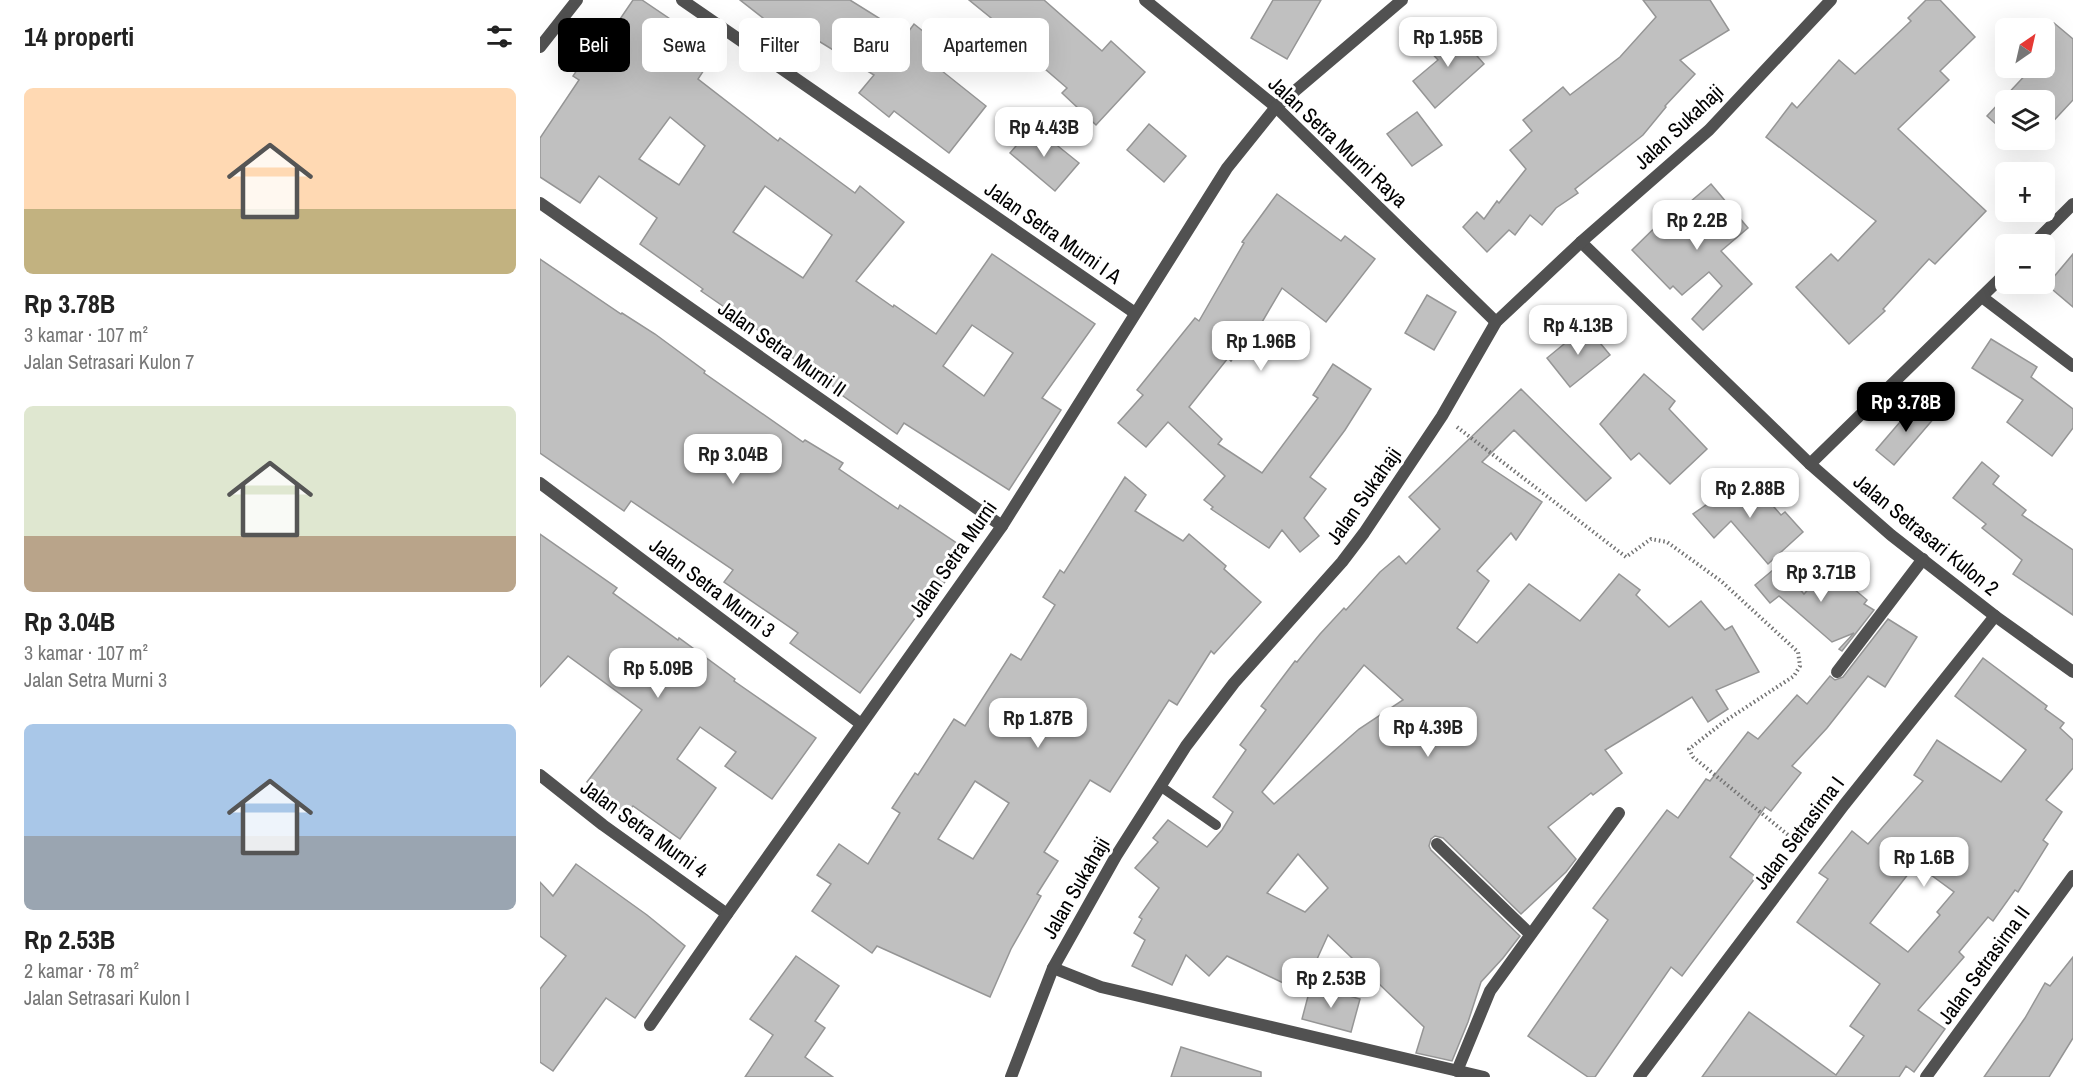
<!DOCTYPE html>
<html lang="id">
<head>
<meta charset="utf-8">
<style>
	:root { --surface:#fff; --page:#f6f6f6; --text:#222; --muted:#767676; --accent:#000 }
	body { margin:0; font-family:"Archivo Narrow",sans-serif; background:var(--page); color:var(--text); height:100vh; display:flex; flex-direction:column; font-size:22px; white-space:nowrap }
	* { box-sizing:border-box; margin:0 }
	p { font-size:20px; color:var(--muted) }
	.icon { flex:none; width:33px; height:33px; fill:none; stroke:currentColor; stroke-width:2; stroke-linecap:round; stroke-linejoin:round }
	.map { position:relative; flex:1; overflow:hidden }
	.side { display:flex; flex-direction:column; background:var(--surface); width:540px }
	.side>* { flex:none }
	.hud { position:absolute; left:18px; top:18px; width:570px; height:54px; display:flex; gap:12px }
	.needle { width:39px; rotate:34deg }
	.tools { position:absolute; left:1455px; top:18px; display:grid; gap:12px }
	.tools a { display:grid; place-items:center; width:60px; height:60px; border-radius:9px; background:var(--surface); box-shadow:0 6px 24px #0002; font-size:30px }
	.price { position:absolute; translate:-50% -51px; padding:0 14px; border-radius:12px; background:#fff; color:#222; font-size:20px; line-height:39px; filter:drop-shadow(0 2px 3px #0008) }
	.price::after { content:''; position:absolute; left:50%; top:36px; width:18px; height:14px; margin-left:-9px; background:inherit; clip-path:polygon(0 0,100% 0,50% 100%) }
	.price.on { background:var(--accent); color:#fff }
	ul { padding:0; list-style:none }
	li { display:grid; align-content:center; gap:12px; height:318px; padding:0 24px }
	li span { display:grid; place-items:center; height:186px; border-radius:9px; color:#555 }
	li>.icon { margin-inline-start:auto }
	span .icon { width:108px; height:108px; fill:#fffc; stroke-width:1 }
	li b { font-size:26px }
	h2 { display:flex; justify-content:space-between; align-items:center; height:72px; padding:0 24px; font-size:26px }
	.pill { padding:0 21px; border-radius:9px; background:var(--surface); box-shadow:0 6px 24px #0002; font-size:21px; line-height:54px }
	.pill.on { background:var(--accent); color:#fff }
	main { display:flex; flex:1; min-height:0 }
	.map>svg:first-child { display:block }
	.building { fill:#c0c0c0; stroke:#959595; stroke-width:1.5; fill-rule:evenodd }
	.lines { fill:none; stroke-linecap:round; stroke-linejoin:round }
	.path { stroke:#737373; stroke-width:4; stroke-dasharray:1.5 3; stroke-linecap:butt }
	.service { stroke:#515151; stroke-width:10 }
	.minor { stroke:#515151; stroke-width:12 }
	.tertiary { stroke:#515151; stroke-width:12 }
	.labels { text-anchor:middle; stroke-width:6; stroke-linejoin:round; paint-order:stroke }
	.street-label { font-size:21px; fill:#000; stroke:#fff }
</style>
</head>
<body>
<main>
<section class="side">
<h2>14 properti<svg class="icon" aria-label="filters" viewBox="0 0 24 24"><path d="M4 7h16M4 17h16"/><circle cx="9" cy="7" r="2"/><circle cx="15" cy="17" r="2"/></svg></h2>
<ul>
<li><span style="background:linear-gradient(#ffd9b3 65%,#c2b280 0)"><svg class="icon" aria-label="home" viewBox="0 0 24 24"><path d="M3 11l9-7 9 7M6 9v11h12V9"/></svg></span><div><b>Rp 3.78B</b><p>3 kamar · 107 m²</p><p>Jalan Setrasari Kulon 7</p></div></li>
<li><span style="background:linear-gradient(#dfe7d0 70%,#b9a48a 0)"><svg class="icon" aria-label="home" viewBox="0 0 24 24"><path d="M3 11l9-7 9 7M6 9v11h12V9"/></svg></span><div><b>Rp 3.04B</b><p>3 kamar · 107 m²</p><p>Jalan Setra Murni 3</p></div></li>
<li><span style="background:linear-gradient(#a9c7e8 60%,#9aa5b1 0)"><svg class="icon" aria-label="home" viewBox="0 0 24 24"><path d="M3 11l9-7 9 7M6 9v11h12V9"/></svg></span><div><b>Rp 2.53B</b><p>2 kamar · 78 m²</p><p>Jalan Setrasari Kulon I</p></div></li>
</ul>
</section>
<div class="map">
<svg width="1533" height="1077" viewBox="0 0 1533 1077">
	<rect width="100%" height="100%" fill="#fff"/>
	<g class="building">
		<path d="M 93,0 L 102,0 L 133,21 L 121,38 L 164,70 L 158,79 L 238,141 L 240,138 L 315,193 L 320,186 L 364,222 L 316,281 L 353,307 L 354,305 L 396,334 L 452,254 L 555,324 L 502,398 L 521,410 L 469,490 L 364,423 L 357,434 L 296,391 L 297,389 L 223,337 L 225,335 L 161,291 L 163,289 L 100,244 L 117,218 L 59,176 L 40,203 L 0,177 L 0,138 L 39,80 L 33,76 L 55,43 L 61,47 ZM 130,117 L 165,146 L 139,185 L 99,159 ZM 225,186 L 292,235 L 263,278 L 193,232 ZM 432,325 L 473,353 L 444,396 L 403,366 Z"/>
		<polygon points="200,0 310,0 366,35 374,24 404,48 392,63 446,106 409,153 354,111 349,117 319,93 334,75 264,32 255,43"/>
		<polygon points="429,0 504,0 562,51 571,41 605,72 556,125 522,93 527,88 469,38 472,35"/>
		<polygon points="733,0 781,0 747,59 711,38"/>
		<polygon points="1103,0 1170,0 1189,30 1140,60 1155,74 1125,106 1126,107 1103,135 1035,189 1038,193 1016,208 1002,225 990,215 975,235 969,230 947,252 923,227 937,212 944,219 957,201 959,203 986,169 970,150 992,131 983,120 1023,87 1030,95 1080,57 1116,17"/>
		<polygon points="1386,0 1400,0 1435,37 1400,71 1409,80 1358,129 1446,211 1395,264 1389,259 1343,309 1345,311 1309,344 1256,287 1291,254 1298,261 1336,221 1226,137 1252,103 1257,108 1299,60 1315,74 1371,21 1368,18"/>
		<polygon points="1514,23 1533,39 1533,100 1504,131 1504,100 1466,100 1466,133 1447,116 1492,68 1504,68 1504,34"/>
		<polygon points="912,27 944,64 895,108 873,81 898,60 887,48"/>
		<polygon points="877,112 902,145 872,166 847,134"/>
		<polygon points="609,124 646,156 624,182 587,150"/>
		<polygon points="493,126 539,163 515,191 470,153"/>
		<polygon points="1171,184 1208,228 1181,251 1212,284 1163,330 1152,319 1182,286 1169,272 1142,295 1133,286 1130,289 1092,250 1133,210 1136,214"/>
		<polygon points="737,194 801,241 805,236 835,259 786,322 742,288 718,329 728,335 716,353 702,345 691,361 688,358 649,407 682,439 678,444 722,473 778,398 773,395 793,364 831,389 805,430 770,477 786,489 764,518 779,536 760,552 742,530 729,548 671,509 673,507 664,500 685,476 628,422 606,447 578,423 603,395 597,390 655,318 659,321 704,243 702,242"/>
		<polygon points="1533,254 1533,307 1507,285"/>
		<polygon points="0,259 81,314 82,313 115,334 165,371 164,373 263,442 265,440 303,463 299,469 358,509 360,505 427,550 384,612 381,610 320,693 250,643 258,633 184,582 193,570 91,501 84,511 0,453"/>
		<polygon points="887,295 916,312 894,350 865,333"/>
		<polygon points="1046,326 1070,355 1030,387 1007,358"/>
		<polygon points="1451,339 1497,367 1491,377 1533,409 1533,428 1512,456 1467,422 1483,400 1432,368"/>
		<polygon points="1104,374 1135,401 1129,409 1167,449 1130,484 1099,453 1091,460 1060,424"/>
		<path d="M 981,389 L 1071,478 L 1046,501 L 974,430 L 942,462 L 1002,502 L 976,540 L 971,533 L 937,571 L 949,581 L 917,628 L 937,643 L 989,584 L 1040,621 L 1079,574 L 1100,590 L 1096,595 L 1129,627 L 1161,601 L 1185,630 L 1192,626 L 1219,672 L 1176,690 L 1188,709 L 1168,722 L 1152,697 L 1065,750 L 1082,773 L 1053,795 L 1051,793 L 1008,827 L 1036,859 L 1026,872 L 981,914 L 903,838 L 895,836 L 891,839 L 889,846 L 891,850 L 980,936 L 963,958 L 941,982 L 928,1022 L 912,1061 L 876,1053 L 884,1027 L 788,935 L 762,992 L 687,956 L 669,976 L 646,955 L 632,985 L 592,966 L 605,940 L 594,933 L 602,919 L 599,917 L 619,888 L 595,868 L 618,842 L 613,838 L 628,820 L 667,847 L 682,830 L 693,812 L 673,797 L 706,750 L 700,745 L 726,710 L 721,706 L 755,661 L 757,662 L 780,634 L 804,608 L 806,610 L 840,572 L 859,556 L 866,564 L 900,529 L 869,497 ZM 824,665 L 863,700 L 819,729 L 734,804 L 722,792 ZM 758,854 L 788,888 L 765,912 L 727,893 Z"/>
		<polygon points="1378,401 1395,417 1354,465 1336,450"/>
		<polygon points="1442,462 1459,476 1453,484 1486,510 1482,515 1533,550 1533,615 1473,574 1482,560 1442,528 1446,524 1413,498"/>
		<polygon points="1209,475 1227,499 1241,515 1245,512 1263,532 1228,564 1191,521 1174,538 1153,514"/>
		<path d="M 585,477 L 606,495 L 595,511 L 643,541 L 649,534 L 686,566 L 684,569 L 721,602 L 674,654 L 671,651 L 637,705 L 629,700 L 570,792 L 550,780 L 504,852 L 518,861 L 497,894 L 501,896 L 471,949 L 450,997 L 337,946 L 332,953 L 272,911 L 291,884 L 277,875 L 299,844 L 328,864 L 360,813 L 352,808 L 375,773 L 378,775 L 414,719 L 425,726 L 471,654 L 481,660 L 515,605 L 503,597 L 520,570 L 524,573 ZM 435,781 L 469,803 L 433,859 L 398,839 Z"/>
		<polygon points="0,534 77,588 73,593 138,640 139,638 195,679 194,681 276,738 232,799 185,766 196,752 160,727 137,759 176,788 140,839 93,806 86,814 47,782 102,710 28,656 0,687"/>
		<polygon points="1239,565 1264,594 1288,567 1327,600 1324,604 1334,610 1302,651 1299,649 1314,633 1292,642 1239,596 1230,603 1215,585"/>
		<polygon points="1348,619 1377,637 1345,687 1328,676 1287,728 1252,766 1261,773 1231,811 1225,807 1190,857 1216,877 1142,976 1131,967 1055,1077 1048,1077 988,1036 1068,920 1053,908 1127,810 1138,818 1166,779 1170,781 1208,732 1218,739 1257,695 1267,704 1290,676 1295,680 1303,677"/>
		<path d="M 1443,658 L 1507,706 L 1505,709 L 1524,723 L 1520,728 L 1533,740 L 1533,768 L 1506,800 L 1522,812 L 1503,840 L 1508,844 L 1478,892 L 1475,890 L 1453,921 L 1448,917 L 1419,952 L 1424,957 L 1378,1010 L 1405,1029 L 1374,1072 L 1366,1066 L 1359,1077 L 1162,1077 L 1209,1012 L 1296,1075 L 1324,1036 L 1310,1026 L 1340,984 L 1257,922 L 1288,879 L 1279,873 L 1312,831 L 1328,844 L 1383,781 L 1374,775 L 1397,740 L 1461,782 L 1486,750 L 1415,696 ZM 1376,864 L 1414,892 L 1397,912 L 1400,915 L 1368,952 L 1330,923 Z"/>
		<polygon points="36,864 107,915 145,946 95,1018 66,998 13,1071 0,1062 0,989 26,956 0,936 0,882 13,896"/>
		<polygon points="256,956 299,986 275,1021 285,1028 265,1057 293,1077 205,1077 233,1035 210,1019"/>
		<polygon points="1533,957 1533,1038 1509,1077 1444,1077 1485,1018 1505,983 1510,986"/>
		<polygon points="771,985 820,999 811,1032 762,1019"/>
		<polygon points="641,1047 721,1072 721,1077 631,1077"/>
	</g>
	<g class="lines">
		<polyline class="path" points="917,427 1086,557 1111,539 1127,542 1181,581 1258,652 1260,666 1254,676 1185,721 1149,749 1153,757 1253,839"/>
		<polyline class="service" points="620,786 676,825"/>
		<g class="minor">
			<polyline points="142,0 595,313"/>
			<polyline points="605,0 736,107 956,322"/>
			<polyline points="0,47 37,0"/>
			<polyline points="0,203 462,526"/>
			<polyline points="1041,242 1270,464 1351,535 1455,616 1533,672"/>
			<polyline points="1493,244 1533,204"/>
			<polyline points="1442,297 1533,366"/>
			<polyline points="1270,464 1466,273"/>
			<polyline points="0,483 321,724"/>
			<polyline points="1297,672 1383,559"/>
			<polyline points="0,775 63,825 187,914"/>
			<polyline points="897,844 990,934"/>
			<polyline points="513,968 561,987 944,1077"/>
			<polyline points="110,1025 187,914 462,526 687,168 736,107 862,0"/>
			<polyline points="917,1071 950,991 1079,813"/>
			<polyline points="1099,1077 1304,805 1455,616"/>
			<polyline points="1386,1077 1533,876"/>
		</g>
		<polyline class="tertiary" points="471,1077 513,968 576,856 646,746 694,683 802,562 824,533 902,416 956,322 1041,242 1169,130 1291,0"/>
	</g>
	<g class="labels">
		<g class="street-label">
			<text transform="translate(1139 127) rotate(-43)" y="7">Jalan Sukahaji</text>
			<text transform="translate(798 142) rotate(43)" y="7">Jalan Setra Murni Raya</text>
			<text transform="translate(513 233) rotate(35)" y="7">Jalan Setra Murni I A</text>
			<text transform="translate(242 349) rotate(35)" y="7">Jalan Setra Murni II</text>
			<text transform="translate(824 496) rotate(-55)" y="7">Jalan Sukahaji</text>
			<text transform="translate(1386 535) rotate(39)" y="7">Jalan Setrasari Kulon 2</text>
			<text transform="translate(413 559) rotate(-55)" y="7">Jalan Setra Murni</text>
			<text transform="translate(172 588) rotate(37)" y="7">Jalan Setra Murni 3</text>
			<text transform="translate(104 829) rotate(36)" y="7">Jalan Setra Murni 4</text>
			<text transform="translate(1259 833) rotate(-53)" y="7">Jalan Setrasirna I</text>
			<text transform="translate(536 888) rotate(-60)" y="7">Jalan Sukahaji</text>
			<text transform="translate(1444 965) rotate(-54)" y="7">Jalan Setrasirna II</text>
		</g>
	</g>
</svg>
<div class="tools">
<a><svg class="needle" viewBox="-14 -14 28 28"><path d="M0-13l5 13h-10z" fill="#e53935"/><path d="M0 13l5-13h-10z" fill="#767676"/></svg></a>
<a><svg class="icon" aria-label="layers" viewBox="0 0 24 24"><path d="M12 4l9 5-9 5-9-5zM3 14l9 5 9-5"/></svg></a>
<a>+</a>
<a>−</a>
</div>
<b class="price" style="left:908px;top:68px">Rp 1.95B</b>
<b class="price" style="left:504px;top:158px">Rp 4.43B</b>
<b class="price" style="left:1157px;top:251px">Rp 2.2B</b>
<b class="price" style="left:1038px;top:356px">Rp 4.13B</b>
<b class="price" style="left:721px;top:372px">Rp 1.96B</b>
<b class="price on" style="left:1366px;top:433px">Rp 3.78B</b>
<b class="price" style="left:193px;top:485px">Rp 3.04B</b>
<b class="price" style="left:1210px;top:519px">Rp 2.88B</b>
<b class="price" style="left:1281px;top:603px">Rp 3.71B</b>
<b class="price" style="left:118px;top:699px">Rp 5.09B</b>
<b class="price" style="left:498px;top:749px">Rp 1.87B</b>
<b class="price" style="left:888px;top:758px">Rp 4.39B</b>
<b class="price" style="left:1384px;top:888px">Rp 1.6B</b>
<b class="price" style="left:791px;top:1009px">Rp 2.53B</b>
<div class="hud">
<a class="pill on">Beli</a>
<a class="pill">Sewa</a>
<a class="pill">Filter</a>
<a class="pill">Baru</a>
<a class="pill">Apartemen</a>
</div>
</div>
</main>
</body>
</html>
